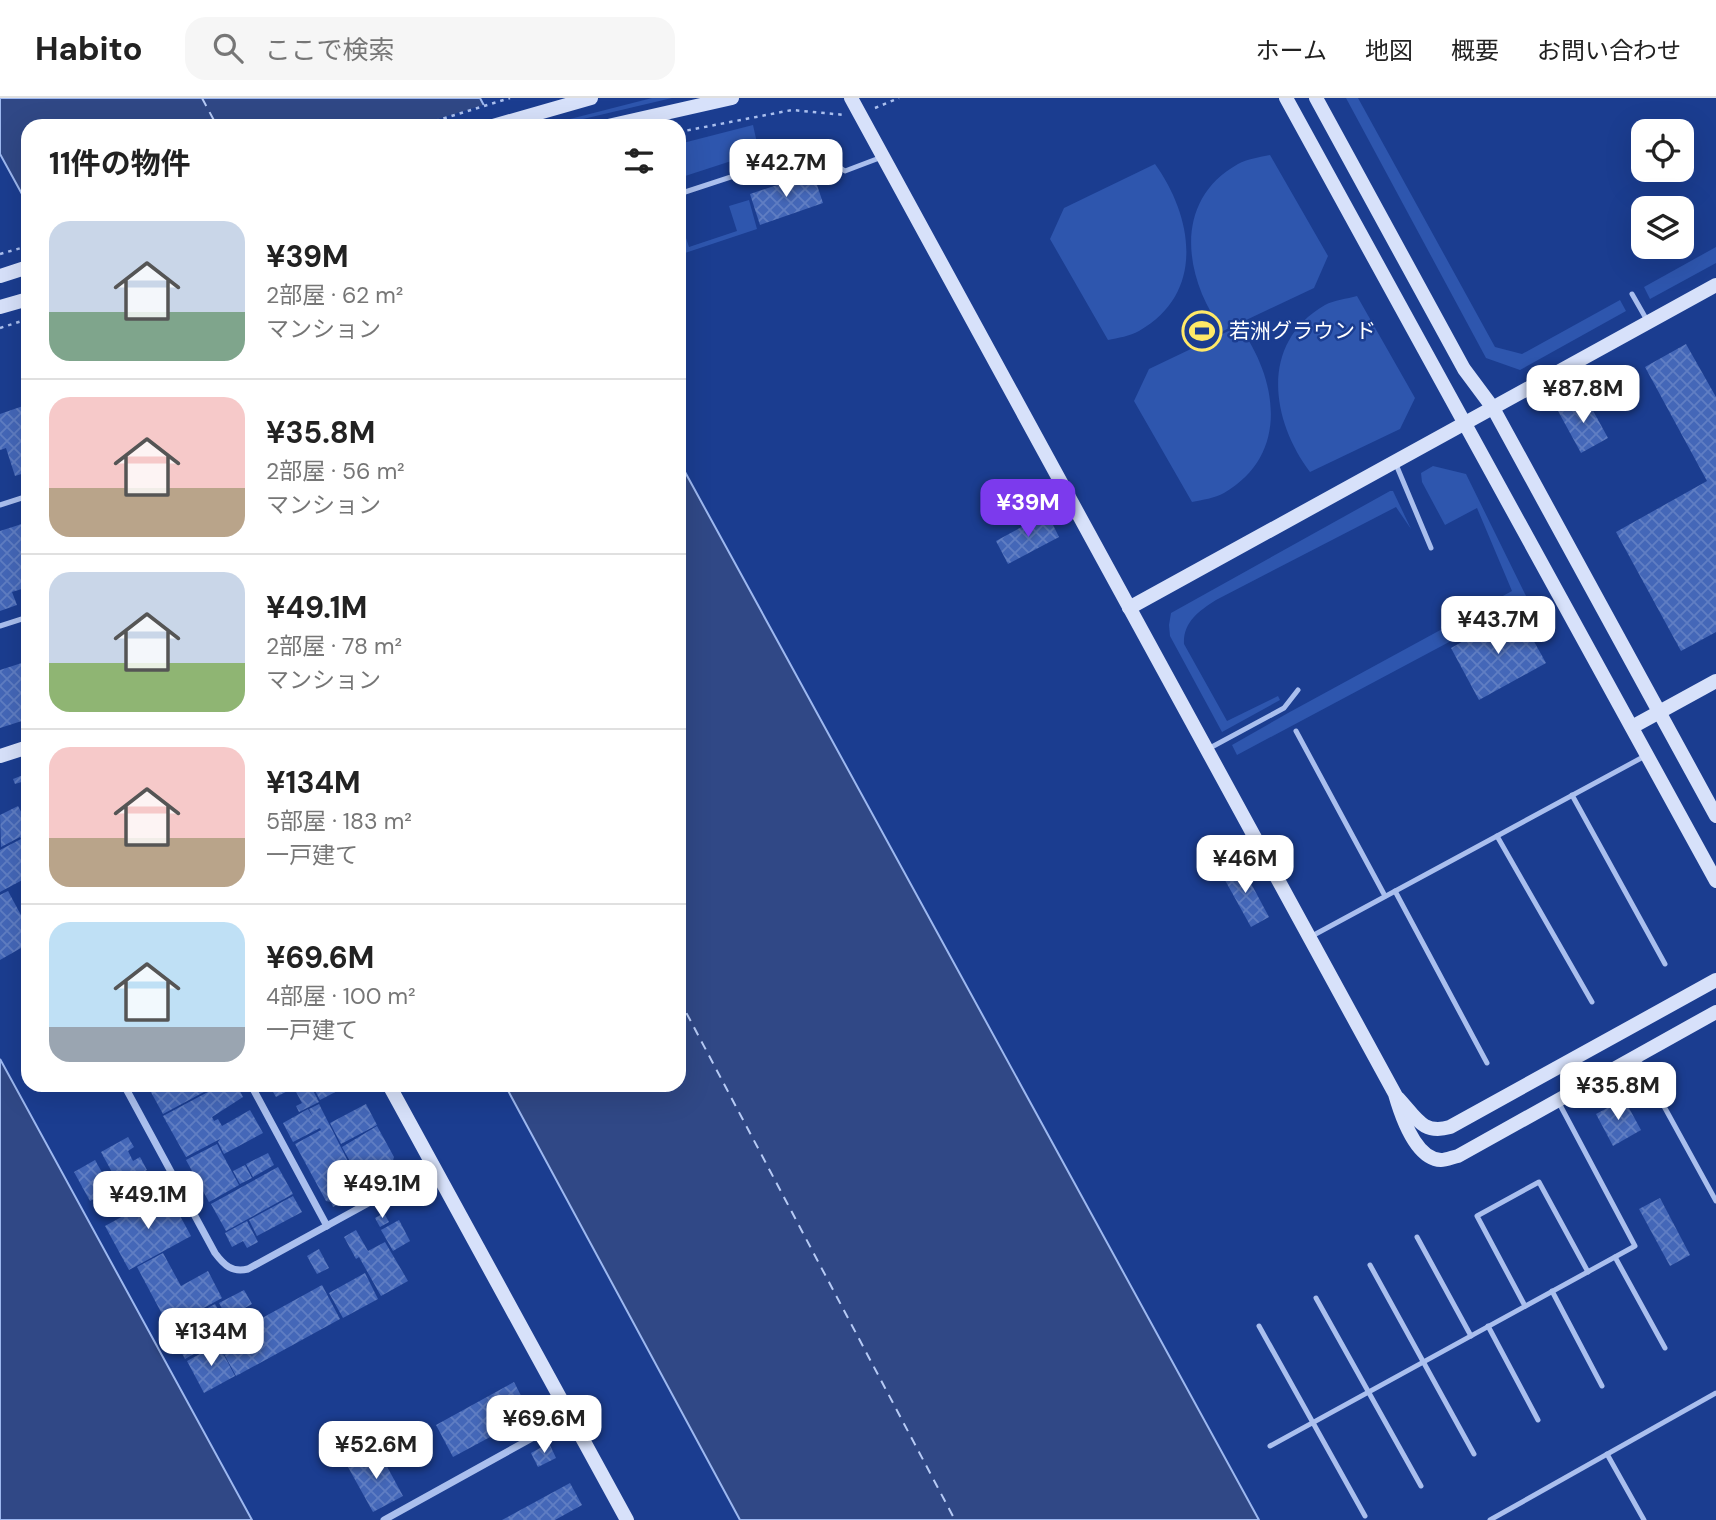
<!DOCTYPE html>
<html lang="ja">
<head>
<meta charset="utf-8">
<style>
	:root { --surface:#fff; --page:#f6f6f6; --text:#222; --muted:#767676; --line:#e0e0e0; --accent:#7c3aed }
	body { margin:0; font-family:"DM Sans","Noto Sans JP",sans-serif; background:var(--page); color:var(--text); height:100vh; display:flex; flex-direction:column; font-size:26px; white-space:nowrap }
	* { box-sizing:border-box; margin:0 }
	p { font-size:23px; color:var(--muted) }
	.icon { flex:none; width:38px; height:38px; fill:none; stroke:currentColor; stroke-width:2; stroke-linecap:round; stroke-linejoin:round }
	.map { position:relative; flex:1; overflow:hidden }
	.details { position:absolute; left:21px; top:21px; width:665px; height:973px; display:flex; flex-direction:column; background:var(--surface); border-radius:21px; box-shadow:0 7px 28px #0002 }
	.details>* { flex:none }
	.buttons { position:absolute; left:1631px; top:21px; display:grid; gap:14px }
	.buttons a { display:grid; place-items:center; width:63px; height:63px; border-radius:14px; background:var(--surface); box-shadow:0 7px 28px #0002; font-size:35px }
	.price { position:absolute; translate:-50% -60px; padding:0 16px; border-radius:14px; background:#fff; color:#222; font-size:23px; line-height:46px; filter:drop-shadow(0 2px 4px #0008) }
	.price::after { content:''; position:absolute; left:50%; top:42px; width:21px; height:16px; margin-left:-10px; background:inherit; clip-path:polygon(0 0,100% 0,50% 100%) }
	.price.current { background:var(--accent); color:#fff }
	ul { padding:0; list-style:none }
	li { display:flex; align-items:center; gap:21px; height:175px; padding:0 28px }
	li+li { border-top:2px solid var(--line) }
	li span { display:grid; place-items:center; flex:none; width:196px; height:140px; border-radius:21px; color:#555 }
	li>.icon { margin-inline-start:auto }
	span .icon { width:84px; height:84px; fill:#fffc; stroke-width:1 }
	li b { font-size:30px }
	h2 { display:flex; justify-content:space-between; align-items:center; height:84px; padding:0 28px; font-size:30px }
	header { display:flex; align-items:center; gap:42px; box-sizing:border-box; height:98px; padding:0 35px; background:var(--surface); border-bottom:2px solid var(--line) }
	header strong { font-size:33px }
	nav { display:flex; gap:38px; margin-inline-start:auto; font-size:24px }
	.search { width:490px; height:63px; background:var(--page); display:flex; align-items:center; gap:18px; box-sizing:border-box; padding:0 24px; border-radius:21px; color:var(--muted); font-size:26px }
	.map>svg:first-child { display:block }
	.green { fill:#2e56ae }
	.water { fill:#304886; stroke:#9db8f0; stroke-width:2 }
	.pier { fill:#1b3d90 }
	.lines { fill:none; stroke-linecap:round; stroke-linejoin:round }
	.ferry { stroke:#b6caf5; stroke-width:2; stroke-dasharray:9 7; stroke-linecap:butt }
	.building { fill:url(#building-cross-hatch) }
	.path { stroke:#aabfee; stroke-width:2.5; stroke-dasharray:3.5 5; stroke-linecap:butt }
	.lane { stroke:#aabfee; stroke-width:5 }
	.street { stroke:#aabfee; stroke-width:7 }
	.secondary { stroke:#d7e1fa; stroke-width:14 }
	.labels { text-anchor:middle; stroke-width:5; stroke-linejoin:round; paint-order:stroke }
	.poi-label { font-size:21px; fill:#fff; stroke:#1b3d90; text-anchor:start }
</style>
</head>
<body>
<header>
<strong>Habito</strong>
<div class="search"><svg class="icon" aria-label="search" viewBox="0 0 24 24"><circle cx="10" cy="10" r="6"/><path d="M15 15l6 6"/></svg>ここで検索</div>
<nav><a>ホーム</a><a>地図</a><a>概要</a><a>お問い合わせ</a></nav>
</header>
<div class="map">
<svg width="1716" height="1422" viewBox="0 0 1716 1422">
	<defs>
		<pattern id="building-cross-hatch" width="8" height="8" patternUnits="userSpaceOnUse" patternTransform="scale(1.75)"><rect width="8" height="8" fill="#4467b8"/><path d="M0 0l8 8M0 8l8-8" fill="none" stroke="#607ec3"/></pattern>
	</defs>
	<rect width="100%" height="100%" fill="#1b3d90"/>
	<g class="green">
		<polygon points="652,0 672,0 566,25 570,21"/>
		<polygon points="1346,0 1358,0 1495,249 1522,256 1620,202 1626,213 1520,272 1486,260"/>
		<polygon points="753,27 759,54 679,80 679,46"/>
		<path d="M 1270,57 L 1328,158 L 1314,190 L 1223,233 C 1184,180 1172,103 1238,66 C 1247,61 1260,59 1270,57 Z"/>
		<path d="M 1155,66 C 1193,119 1206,195 1139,233 C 1130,238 1118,240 1108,242 L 1050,141 L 1064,110 Z"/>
		<polygon points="749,102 757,131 679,157 679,119 689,149 737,133 729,108"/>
		<polygon points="1716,149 1716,165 1650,201 1644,189"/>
		<path d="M 1357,198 L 1415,300 L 1400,331 L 1310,374 C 1271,322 1259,245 1325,207 C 1334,202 1347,201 1357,198 Z"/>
		<path d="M 1239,228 C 1278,281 1290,357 1224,395 C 1215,400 1202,402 1192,404 L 1134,303 L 1149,271 Z"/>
		<polygon points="1433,368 1466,376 1528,502 1237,657 1232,647 1288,615 1512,493 1477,410 1445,427 1422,384 1421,375"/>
		<path d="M 1390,393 L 1393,393 L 1411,431 L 1396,409 L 1216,502 C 1199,513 1183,524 1184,546 L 1227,623 L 1278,598 L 1280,602 L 1222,634 L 1170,538 L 1169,527 L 1171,515 Z"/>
	</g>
	<g class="water">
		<polygon points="0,0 480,0 495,28 28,28 28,107 0,56"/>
		<polygon points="679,363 1259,1422 740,1422 505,987 679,987"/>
		<polygon points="0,961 252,1422 0,1422"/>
	</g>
	<polygon class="pier" points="487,6 499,28 415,28"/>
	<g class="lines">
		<g class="ferry">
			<polyline points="202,0 217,28"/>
			<polyline points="679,901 955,1422"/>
		</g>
	</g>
	<g class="building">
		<polygon points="813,75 823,105 760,127 750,96"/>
		<polygon points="1686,246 1716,299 1716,534 1681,553 1616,434 1707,383 1645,269"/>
		<polygon points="1585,298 1608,340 1581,355 1558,313"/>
		<polygon points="23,308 28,323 28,374 15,378 6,350 0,352 0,316"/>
		<polygon points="1047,415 1059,439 1008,466 996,443"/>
		<polygon points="28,424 28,489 12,494 17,507 0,513 0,433"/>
		<polygon points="1517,513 1546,565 1479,602 1451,550"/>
		<polygon points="28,563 28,621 0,630 0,572"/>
		<polygon points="26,676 28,682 15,686 13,681"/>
		<polygon points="18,708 28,727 28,779 0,794 0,752 21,741 20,739 1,749 0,717"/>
		<polygon points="1240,765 1269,819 1251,829 1221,775"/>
		<polygon points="8,793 28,830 28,846 0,862 0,797"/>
		<polygon points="147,987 217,987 163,1016"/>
		<polygon points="221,987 237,987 243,999 212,1019 214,1023 218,1021 222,1028 250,1012 263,1035 224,1056 218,1044 220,1041 186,1059 163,1018"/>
		<polygon points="269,987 299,987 276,999"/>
		<polygon points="303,987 310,987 319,1004 299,1014 296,1008 302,1005 295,992"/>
		<polygon points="312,987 339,987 341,991 320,1002"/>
		<polygon points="1624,1001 1641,1032 1613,1048 1596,1016"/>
		<polygon points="319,1006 363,1093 333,1109 331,1104 326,1103 295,1046 321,1032 320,1030 293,1044 283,1025 308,1011 313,1019 309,1011"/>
		<polygon points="366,1006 377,1027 341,1046 330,1025"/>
		<polygon points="377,1028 394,1059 389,1075 380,1079 372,1065 356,1074 342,1049"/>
		<polygon points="128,1039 134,1049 128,1053 133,1063 140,1059 147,1072 119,1087 101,1054"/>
		<polygon points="217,1046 239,1087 209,1104 186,1062"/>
		<polygon points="268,1055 274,1067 253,1079 246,1066"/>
		<polygon points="95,1062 112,1092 90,1103 74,1074"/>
		<polygon points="245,1067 252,1080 240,1086 233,1073"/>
		<polygon points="278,1069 293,1096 226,1133 211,1106"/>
		<polygon points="167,1094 191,1138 129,1172 105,1128"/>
		<polygon points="293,1098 302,1114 257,1138 249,1122"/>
		<polygon points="1660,1100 1690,1157 1670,1168 1639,1111"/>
		<polygon points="384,1115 389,1124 380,1129 375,1120"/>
		<polygon points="399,1122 410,1143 393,1153 381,1132"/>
		<polygon points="247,1123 258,1144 247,1150 243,1143 232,1149 225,1135"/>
		<polygon points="356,1132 368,1153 385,1144 408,1183 381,1198 359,1159 356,1161 344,1139"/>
		<polygon points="319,1151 329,1170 317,1176 307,1158"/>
		<polygon points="163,1155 181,1188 208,1173 222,1200 169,1229 137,1169"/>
		<polygon points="365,1175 378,1201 343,1220 329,1195"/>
		<polygon points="322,1187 340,1221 236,1278 217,1243 185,1261 169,1231 215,1206 233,1236"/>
		<polygon points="244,1192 252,1206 227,1220 219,1205"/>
		<polygon points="218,1246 235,1278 204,1295 187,1263"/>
		<polygon points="514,1284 531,1317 453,1359 436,1327"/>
		<polygon points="549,1345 556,1360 538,1369 531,1355"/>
		<polygon points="378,1352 403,1398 373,1414 348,1369"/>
		<polygon points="570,1385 582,1407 555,1422 502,1422"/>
	</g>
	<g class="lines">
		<g class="path">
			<polyline points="875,10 899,0"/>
			<polyline points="419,28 510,0"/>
			<polyline points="679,34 792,12 845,17"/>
			<polyline points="0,156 28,148"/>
			<polyline points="0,230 28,221"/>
		</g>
		<g class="lane">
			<polyline points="679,96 813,52 845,73 882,59"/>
			<polyline points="1632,196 1648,224"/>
			<polyline points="1395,364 1431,450"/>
			<polyline points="0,407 28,398"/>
			<polyline points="0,528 28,519"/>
			<polyline points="1296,633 1385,798"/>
			<polyline points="1208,651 1284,610 1298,592"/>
			<polyline points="1572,697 1665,866"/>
			<polyline points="1497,738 1592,904"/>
			<polyline points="1395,793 1487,965"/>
			<polyline points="1312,838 1645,658"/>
			<polyline points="1638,961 1716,1103"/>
			<polyline points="1417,1139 1471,1238"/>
			<polyline points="1615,1159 1665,1250"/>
			<polyline points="1370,1167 1474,1356"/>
			<polyline points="1552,1193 1602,1288"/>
			<polyline points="1316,1200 1421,1388"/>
			<polyline points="1525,1208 1477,1118 1539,1084 1588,1174"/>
			<polyline points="1259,1228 1365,1418"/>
			<polyline points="1488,1228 1538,1322"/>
			<polyline points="1270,1348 1635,1148 1559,1005"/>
			<polyline points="1607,1356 1644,1422"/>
			<polyline points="1490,1422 1716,1295"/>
		</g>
		<g class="street">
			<path d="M 124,987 L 215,1155 C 224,1167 232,1175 248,1171 L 434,1069"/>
			<polyline points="251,987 327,1128"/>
			<polyline points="384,1422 570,1319"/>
		</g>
		<g class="secondary">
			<path d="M 851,0 L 1395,996 C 1401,1017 1415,1061 1441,1062 C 1446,1062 1453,1059 1458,1058 L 1716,914"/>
			<polyline points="1286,0 1716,783"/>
			<polyline points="1316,0 1464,271 1493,310 1716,718"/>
			<polyline points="493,28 591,0"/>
			<polyline points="608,28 732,0"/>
			<polyline points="0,178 28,169"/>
			<polyline points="0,209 28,201"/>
			<polyline points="1129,510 1716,187"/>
			<polyline points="1632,629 1716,583"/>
			<polyline points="0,658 28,649"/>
			<polyline points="389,987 627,1422"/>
			<path d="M 1398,1000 C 1416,1019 1422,1037 1450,1029 L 1716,882"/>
		</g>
	</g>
	<defs>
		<g id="stadium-ring" transform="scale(2.0125)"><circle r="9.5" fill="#1b3d90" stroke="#ffe967" stroke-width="1.5"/><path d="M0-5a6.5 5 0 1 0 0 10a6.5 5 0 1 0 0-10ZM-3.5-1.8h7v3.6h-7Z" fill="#ffe967"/></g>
	</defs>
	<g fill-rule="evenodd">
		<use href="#stadium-ring" x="1202" y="233"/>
	</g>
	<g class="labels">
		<g class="poi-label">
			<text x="1229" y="240">若洲グラウンド</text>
		</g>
	</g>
</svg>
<div class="buttons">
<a><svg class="icon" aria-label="locate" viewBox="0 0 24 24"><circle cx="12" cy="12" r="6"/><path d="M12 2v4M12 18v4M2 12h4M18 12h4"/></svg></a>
<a><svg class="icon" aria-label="layers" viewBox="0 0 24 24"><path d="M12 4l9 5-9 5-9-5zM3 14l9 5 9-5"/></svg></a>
</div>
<b class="price" style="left:786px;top:101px">¥42.7M</b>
<b class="price" style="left:1583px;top:327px">¥87.8M</b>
<b class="price current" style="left:1028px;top:441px">¥39M</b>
<b class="price" style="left:1498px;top:558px">¥43.7M</b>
<b class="price" style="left:1245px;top:797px">¥46M</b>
<b class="price" style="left:1618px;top:1024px">¥35.8M</b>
<b class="price" style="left:382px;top:1122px">¥49.1M</b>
<b class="price" style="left:148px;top:1133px">¥49.1M</b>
<b class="price" style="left:211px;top:1270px">¥134M</b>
<b class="price" style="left:544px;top:1357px">¥69.6M</b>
<b class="price" style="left:376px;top:1383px">¥52.6M</b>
<section class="details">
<h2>11件の物件<svg class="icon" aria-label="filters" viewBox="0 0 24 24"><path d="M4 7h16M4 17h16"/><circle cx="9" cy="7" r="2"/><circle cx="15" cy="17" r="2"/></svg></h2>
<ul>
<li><span style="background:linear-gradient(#c9d6e8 65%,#7fa58c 0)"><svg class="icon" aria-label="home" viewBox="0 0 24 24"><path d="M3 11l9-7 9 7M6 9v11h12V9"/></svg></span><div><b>¥39M</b><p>2部屋 · 62 m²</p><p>マンション</p></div></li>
<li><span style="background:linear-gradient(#f6c9c9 65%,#b9a48a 0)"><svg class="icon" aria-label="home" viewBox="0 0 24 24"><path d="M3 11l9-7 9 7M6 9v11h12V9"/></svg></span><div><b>¥35.8M</b><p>2部屋 · 56 m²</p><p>マンション</p></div></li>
<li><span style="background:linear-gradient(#c9d6e8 65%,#8fb573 0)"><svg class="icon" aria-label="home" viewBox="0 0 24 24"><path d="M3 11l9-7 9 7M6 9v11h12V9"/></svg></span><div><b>¥49.1M</b><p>2部屋 · 78 m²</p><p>マンション</p></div></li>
<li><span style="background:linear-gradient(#f6c9c9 65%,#b9a48a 0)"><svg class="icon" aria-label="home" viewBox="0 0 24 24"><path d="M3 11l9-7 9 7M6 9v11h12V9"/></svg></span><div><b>¥134M</b><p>5部屋 · 183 m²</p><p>一戸建て</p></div></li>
<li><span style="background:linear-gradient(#bfe0f5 75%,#9aa5b1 0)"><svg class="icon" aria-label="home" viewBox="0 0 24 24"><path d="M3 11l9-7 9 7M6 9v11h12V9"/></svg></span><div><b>¥69.6M</b><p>4部屋 · 100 m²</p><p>一戸建て</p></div></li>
</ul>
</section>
</div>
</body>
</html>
